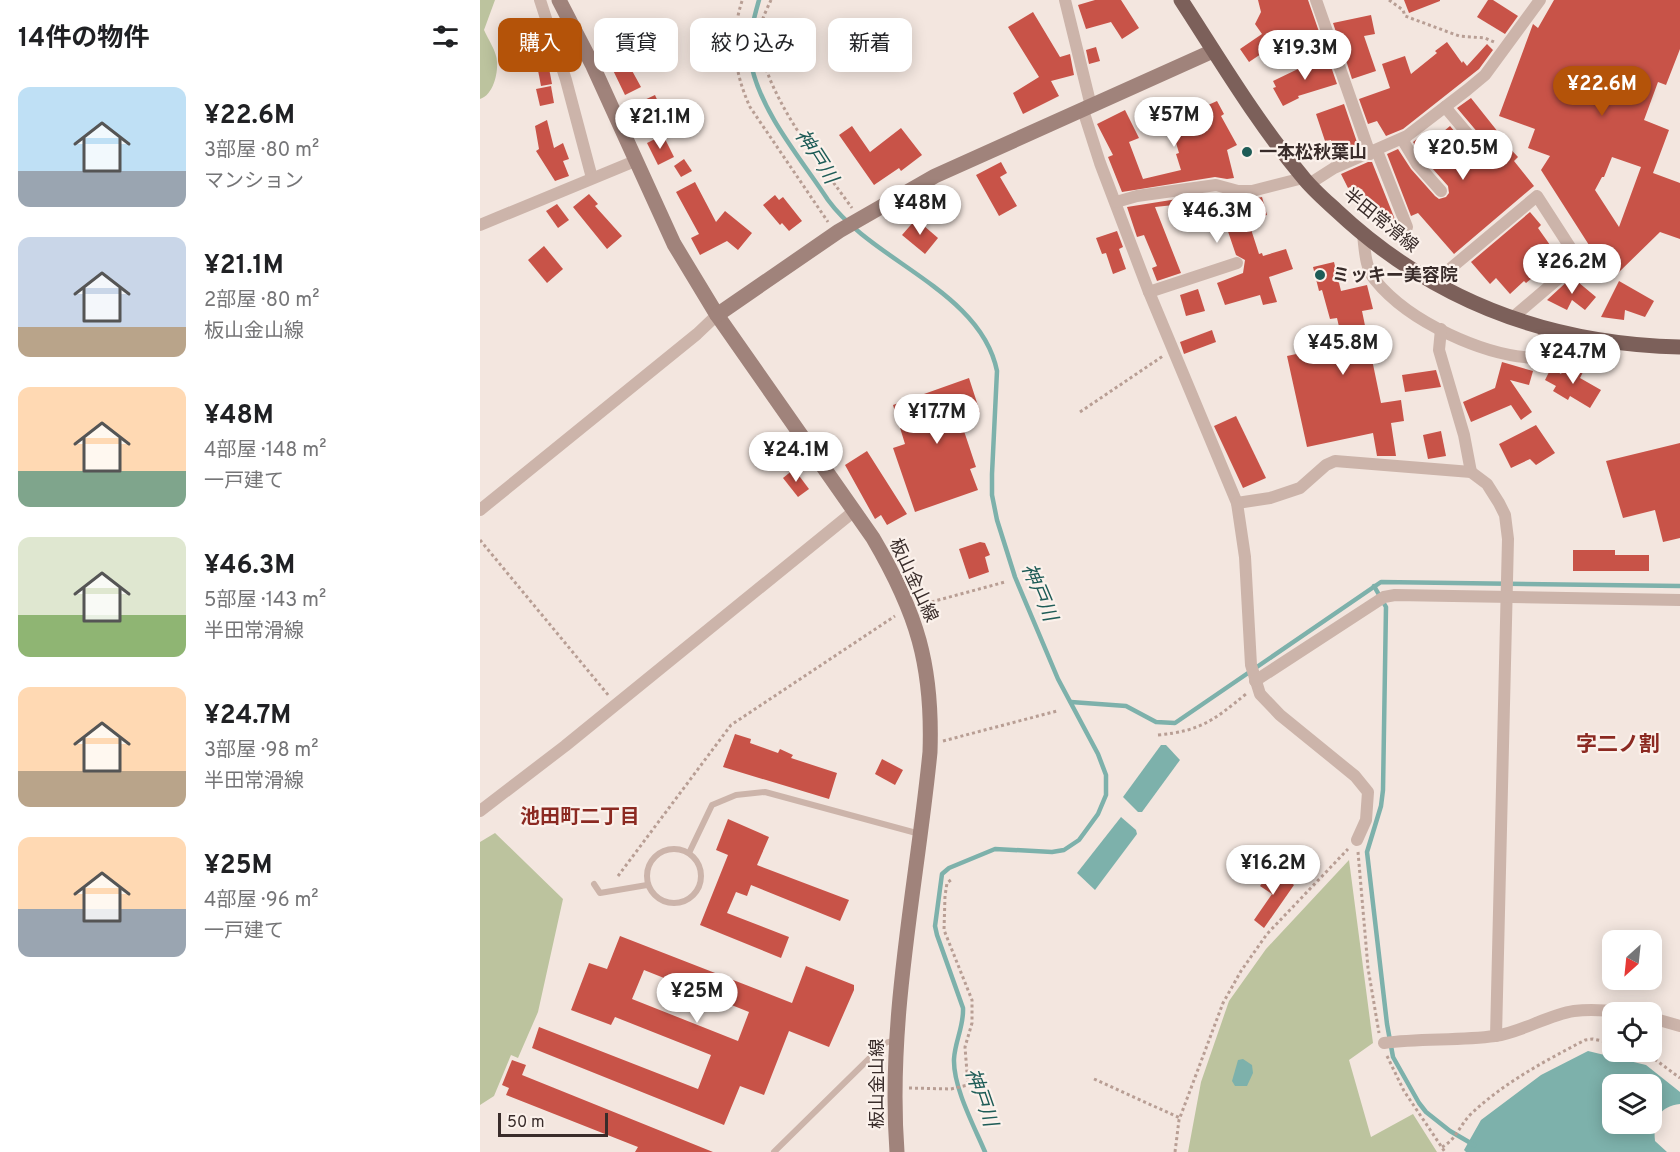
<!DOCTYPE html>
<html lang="ja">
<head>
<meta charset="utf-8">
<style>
	:root { --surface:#fff; --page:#f6f6f6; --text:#202124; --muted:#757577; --accent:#b45309 }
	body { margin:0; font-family:Overpass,"Noto Sans JP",sans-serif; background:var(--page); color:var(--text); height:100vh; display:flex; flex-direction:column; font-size:22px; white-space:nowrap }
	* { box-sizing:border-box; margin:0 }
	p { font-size:20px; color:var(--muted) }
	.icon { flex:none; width:33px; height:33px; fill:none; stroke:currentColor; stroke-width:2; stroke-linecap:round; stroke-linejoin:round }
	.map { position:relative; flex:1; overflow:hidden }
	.side { display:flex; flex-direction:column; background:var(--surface); width:480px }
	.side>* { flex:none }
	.hud { position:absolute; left:18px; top:18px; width:570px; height:54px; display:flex; gap:12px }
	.needle { width:39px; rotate:207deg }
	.fabs { position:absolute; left:1122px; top:930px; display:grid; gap:12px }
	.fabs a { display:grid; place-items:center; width:60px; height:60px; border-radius:12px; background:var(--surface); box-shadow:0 3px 15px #0003; font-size:30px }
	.scale { position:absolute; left:18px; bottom:15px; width:110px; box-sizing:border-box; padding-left:6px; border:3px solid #392c2a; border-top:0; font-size:16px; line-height:21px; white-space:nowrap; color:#392c2a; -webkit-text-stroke:4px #fbf1eb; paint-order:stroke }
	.price { position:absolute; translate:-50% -51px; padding:0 14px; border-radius:21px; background:#fff; color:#222; font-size:20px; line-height:39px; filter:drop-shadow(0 2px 3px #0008) }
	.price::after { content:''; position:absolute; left:50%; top:36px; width:18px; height:14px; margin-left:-9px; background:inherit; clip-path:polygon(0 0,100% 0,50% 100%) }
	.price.selected { background:var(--accent); color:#fff }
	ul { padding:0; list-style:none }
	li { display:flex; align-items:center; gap:18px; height:150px; padding:0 18px }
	li span { display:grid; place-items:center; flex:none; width:168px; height:120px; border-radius:12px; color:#555 }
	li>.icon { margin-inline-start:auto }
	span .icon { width:72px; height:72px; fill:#fffc; stroke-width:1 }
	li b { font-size:26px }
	h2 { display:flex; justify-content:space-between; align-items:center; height:72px; padding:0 18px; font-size:26px }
	.chip { padding:0 21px; border-radius:12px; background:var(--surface); box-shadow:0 3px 15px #0003; font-size:21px; line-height:54px }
	.chip.selected { background:var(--accent); color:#fff }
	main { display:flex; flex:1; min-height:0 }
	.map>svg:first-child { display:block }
	.green { fill:#bcc39e }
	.water { fill:#7db1ab; fill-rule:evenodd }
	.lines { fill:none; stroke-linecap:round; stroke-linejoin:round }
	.stream { stroke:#7db1ab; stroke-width:4.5 }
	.building { fill:#c85348; fill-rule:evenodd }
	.path { stroke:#b89e94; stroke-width:3; stroke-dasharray:3 3; stroke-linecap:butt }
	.lane { stroke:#ccb4aa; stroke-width:6 }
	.street { stroke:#ccb4aa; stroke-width:12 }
	.secondary { stroke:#a0837b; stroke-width:15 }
	.primary { stroke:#7c605a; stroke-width:15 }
	.poi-dot { fill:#1e5c57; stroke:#fbf1eb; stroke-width:2 }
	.labels { text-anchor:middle; stroke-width:4.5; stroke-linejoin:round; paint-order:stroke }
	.poi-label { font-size:18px; font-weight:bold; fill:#392c2a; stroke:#fbf1eb; text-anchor:start }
	.street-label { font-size:18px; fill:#392c2a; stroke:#fbf1eb }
	.water-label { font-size:20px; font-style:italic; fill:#1e5c57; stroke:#fbf1eb }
	.neighbourhood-label { font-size:20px; font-weight:bold; fill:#8b2921; stroke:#fbf1eb }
	.quarter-label { font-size:21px; font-weight:bold; fill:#8b2921; stroke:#fbf1eb }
</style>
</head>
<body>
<main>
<section class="side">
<h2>14件の物件<svg class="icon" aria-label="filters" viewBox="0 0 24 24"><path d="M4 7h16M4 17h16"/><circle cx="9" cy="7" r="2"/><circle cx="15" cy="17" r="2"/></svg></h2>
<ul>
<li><span style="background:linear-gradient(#bfe0f5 70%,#9aa5b1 0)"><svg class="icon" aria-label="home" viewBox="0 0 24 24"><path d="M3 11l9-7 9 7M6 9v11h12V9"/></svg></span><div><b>¥22.6M</b><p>3部屋 · 80 m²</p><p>マンション</p></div></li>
<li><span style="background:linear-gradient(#c9d6e8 75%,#b9a48a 0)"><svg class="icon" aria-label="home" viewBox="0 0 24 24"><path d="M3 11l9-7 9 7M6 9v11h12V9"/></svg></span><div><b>¥21.1M</b><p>2部屋 · 80 m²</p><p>板山金山線</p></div></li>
<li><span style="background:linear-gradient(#ffd9b3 70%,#7fa58c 0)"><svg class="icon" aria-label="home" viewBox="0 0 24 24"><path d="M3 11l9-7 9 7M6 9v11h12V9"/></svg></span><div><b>¥48M</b><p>4部屋 · 148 m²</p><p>一戸建て</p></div></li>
<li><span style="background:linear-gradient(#dfe7d0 65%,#8fb573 0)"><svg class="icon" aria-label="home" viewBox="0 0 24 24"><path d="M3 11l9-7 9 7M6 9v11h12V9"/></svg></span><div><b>¥46.3M</b><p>5部屋 · 143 m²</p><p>半田常滑線</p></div></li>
<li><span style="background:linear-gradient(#ffd9b3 70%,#b9a48a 0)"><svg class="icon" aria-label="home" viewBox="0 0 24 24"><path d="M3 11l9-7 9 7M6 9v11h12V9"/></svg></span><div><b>¥24.7M</b><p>3部屋 · 98 m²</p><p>半田常滑線</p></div></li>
<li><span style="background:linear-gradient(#ffd9b3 60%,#9aa5b1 0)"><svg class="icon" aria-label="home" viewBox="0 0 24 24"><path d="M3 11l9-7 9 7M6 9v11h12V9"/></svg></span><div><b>¥25M</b><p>4部屋 · 96 m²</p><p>一戸建て</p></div></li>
</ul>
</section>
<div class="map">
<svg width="1200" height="1152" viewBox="0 0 1200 1152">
	<rect width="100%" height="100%" fill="#f3e6df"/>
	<g class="green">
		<path d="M 0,0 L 15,0 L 4,30 C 8,39 17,52 17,62 C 18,74 13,95 0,99 Z"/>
		<polygon points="15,833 83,899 58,1012 38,1058 31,1055 14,1096 0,1105 0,842"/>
		<polygon points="869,860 893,1043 869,1060 891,1137 933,1114 957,1152 708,1152 721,1082 749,1001 786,949"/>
	</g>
	<g class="water">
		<polygon points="681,745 686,745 700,760 662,812 658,812 643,797"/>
		<polygon points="641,817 656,830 657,834 615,890 597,873"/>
		<path d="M 1108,1051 L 1166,1065 L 1200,1092 L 1200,1104 C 1177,1107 1173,1122 1175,1141 L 1187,1152 L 986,1152 L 984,1150 L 1001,1120 L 1061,1075 ZM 1132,1084 L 1172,1084 L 1172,1124 L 1132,1124 Z"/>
		<polygon points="763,1059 772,1065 773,1073 767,1086 755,1086 752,1081 758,1060"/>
	</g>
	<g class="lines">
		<g class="stream">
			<path d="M 279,0 C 273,21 266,46 272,68 C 283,115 322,160 348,200 C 393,262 501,291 517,371 L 512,474 L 512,495 L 517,520 L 535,577 L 578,679 L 618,754 L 626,775 L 626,795 L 618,814 L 599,840 L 584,850 L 572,852 L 515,849 L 469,868 L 462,874 L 455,926 L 457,935 L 483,1008 C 484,1026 475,1041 474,1059 C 473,1087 494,1126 505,1152"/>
			<polyline points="894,586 906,607 903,790 901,806 887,852 907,1024 913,1057 939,1103 946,1112 970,1131 994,1145"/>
			<polyline points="591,702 646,706 676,722 695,723 901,582 1200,586"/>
		</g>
	</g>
	<g class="building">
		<polygon points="615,0 641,0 659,28 642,39 631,22 606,29 598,5"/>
		<polygon points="778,0 828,0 845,49 785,58 784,52 769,62 760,49 782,34 775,24 781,12"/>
		<polygon points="924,0 960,0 960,1 929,13"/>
		<polygon points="1008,0 1013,0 1038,16 1025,34 997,17"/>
		<path d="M 1074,0 L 1200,0 L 1200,49 L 1186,85 L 1178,82 L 1164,120 L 1189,130 L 1173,173 L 1200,183 L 1200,239 L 1180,232 L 1136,275 L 1116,256 L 1061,170 L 1070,156 L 1048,148 L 1055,129 L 1019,116 L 1053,24 L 1058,28 ZM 1132,157 L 1161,167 L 1139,227 L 1115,190 L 1122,177 L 1124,177 Z"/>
		<polygon points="553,12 580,57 590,54 594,75 571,81 579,96 543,114 533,93 559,77 528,27"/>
		<polygon points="891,15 895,34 884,36 896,71 872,79 862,48 865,46 861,47 853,23"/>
		<polygon points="967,42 982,63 983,61 987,66 1007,44 1013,50 999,69 923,129 906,136 897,121 888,124 879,99 910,88 902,64 925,56 931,74 957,53 955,51"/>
		<polygon points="616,47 620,61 609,64 606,50"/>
		<polygon points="148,55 153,65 150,67 161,87 145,95 130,64"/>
		<polygon points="847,55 857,84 818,96 819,98 803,106 793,88 796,87 793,81"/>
		<polygon points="68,63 72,84 61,86 57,65"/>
		<polygon points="71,86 74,103 60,106 56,89"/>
		<polygon points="175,95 184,115 189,112 195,125 175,134 160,102"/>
		<polygon points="991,98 1022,137 1020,138 1038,157 1034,161 1054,186 974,254 938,213 931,216 907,154 918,149 931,169 955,196 959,199 966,197 969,193 968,186 944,159 933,142 946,132 952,141 970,126 997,158 1004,160 1008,159 1011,154 1010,147 977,108"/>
		<polygon points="737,101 744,114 741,116 757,145 747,150 754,178 747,179 735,177 642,192 628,157 633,155 617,124 645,110 659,138 649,142 663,179 701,170 696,154 699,153 688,115 715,107 717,110"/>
		<polygon points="864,104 879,148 869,152 866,144 854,148 851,140 845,141 836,114"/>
		<polygon points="67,120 74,148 83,143 89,159 83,161 89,176 75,181 56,151 59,149 55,126"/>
		<polygon points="372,126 390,152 421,128 442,155 421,171 419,168 394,185 359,135"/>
		<polygon points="183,135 194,157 178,165 167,143"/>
		<polygon points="204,159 212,171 201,177 194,166"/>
		<polygon points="521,162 527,173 520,177 537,206 519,216 496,175"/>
		<polygon points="888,162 892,162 916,222 911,224 908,219 903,218 897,204 890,207 882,189 875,192 872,186 868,188 861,174"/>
		<polygon points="215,182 236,222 245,211 272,233 258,250 247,241 220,255 211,238 219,234 196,192"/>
		<polygon points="735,193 747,196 749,204 782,197 787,215 768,220 779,254 782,253 783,256 806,249 813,269 789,277 797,302 783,305 780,295 745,305 737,283 763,273 765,260 756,255 741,211 710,222 703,204 675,207 701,273 677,281 672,268 677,266 664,235 657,237 647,207"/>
		<polygon points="109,194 118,204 115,206 142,236 127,249 93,207"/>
		<polygon points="295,195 299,200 303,197 322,221 309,231 302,223 300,225 283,205"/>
		<polygon points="77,204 89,220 78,228 66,211"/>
		<polygon points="1050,212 1061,225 1058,228 1070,245 1068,246 1082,264 1069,276 1063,269 1046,283 1044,281 1030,294 1016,278 1010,284 991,262"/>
		<polygon points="436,219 458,238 445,254 422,235"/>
		<polygon points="637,231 643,247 639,249 646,269 633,274 626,253 622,254 616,238"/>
		<polygon points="64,246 83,269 67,283 48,260"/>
		<polygon points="854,262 861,291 887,285 893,309 882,311 901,403 921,400 924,421 911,423 916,456 897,456 893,433 827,447 807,356 863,344 857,318 850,319 842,290 839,291 833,267"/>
		<polygon points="1092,277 1116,297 1105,310 1092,300 1087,310 1067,300"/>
		<polygon points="1139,281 1174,301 1165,317 1145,310 1144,320 1121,317"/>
		<polygon points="718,289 725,311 706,316 700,295"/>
		<polygon points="732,330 736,342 704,354 700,342"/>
		<polygon points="1022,362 1053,371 1049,385 1030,380 1052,412 1041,420 1031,405 991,422 983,402 1015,388"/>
		<polygon points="1087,363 1103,372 1100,378 1121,390 1110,408 1090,396 1088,400 1073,391 1076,386 1065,380 1071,368 1081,374"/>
		<polygon points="956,370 961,387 925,392 922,375"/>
		<polygon points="489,378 500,412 480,419 496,467 490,469 498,490 435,512 413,448 425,444 413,405"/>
		<polygon points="756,416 786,478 763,488 734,426"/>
		<polygon points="1056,425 1075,453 1056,465 1050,459 1031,468 1019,444"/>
		<polygon points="961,431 966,456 948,459 943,435"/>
		<polygon points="1200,443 1200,538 1183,542 1175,510 1143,518 1126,461"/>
		<polygon points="387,451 427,514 407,525 401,515 395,519 365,465"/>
		<polygon points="314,469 329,489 318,497 303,478"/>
		<polygon points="500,542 505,543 510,555 505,557 509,572 489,579 479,549"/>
		<polygon points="1093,550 1135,550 1135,555 1169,555 1169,571 1093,571"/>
		<polygon points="255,734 271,739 270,743 298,753 300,749 313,755 311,758 357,773 349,799 243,767"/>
		<polygon points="402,759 423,770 415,785 395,774"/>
		<polygon points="248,819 289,837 277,865 369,900 360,921 271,885 267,896 256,892 247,913 309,937 301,958 220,925 248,855 236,850"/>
		<polygon points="793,869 814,885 784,928 774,920 792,894 780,886"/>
		<path d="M 140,936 L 312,1003 L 326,966 L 374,985 L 374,990 L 349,1047 L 309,1031 L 284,1095 L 260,1086 L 244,1125 L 52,1048 L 59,1027 L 218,1089 L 231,1055 L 135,1017 L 131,1025 L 91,1010 L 109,963 L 127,969 ZM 164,970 L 269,1012 L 258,1041 L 152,999 Z"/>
		<polygon points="32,1060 46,1065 42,1075 233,1152 155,1152 158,1147 26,1095 29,1088 22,1085"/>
	</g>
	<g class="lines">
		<g class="path">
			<path d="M 291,0 C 287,9 281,20 280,30 C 275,83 342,166 372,208"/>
			<polyline points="909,0 923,10 925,16 979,36 1005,38 1014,42"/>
			<path d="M 262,1 C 250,38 254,72 270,107 L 348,222"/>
			<polyline points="600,412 683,356"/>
			<polyline points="0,540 129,696"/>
			<polyline points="440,605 525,582"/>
			<path d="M 678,735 C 721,731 734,720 766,694"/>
			<polyline points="463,741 577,711"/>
			<polyline points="878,852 888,968 899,1033"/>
			<polyline points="138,876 251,725 415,616"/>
			<polyline points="1165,1052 1200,1078"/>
			<polyline points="907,1056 924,1091 965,1152"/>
			<polyline points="614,1079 700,1118"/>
			<polyline points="429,1088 471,1089 488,1085 485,1047 492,1023 492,1000 464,930 465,896 467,883 472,879"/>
			<path d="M 962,1147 C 977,1139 980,1124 992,1113 C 1025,1082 1065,1061 1105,1040 L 1113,1039 L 1132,1043"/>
			<polyline points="695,1152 699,1120 743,1003 761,971 787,934 868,849"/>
		</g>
		<g class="lane">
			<circle cx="194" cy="876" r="27"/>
			<polyline points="209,853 232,805 256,795 285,792 440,834"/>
			<polyline points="114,884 120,893 167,885"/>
			<polyline points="294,1152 405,1043 415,1040"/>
		</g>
		<g class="street">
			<polyline points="60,0 86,80 112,178"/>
			<polyline points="585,0 611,106"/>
			<polyline points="836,0 890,154"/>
			<polyline points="965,107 1003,152"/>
			<polyline points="603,110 620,163 669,292 757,503 765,557 771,665 780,694 800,715 875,776 888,792 886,820 877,840"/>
			<polyline points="922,139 937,164 961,191"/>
			<polyline points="897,151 927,227"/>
			<polyline points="829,184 854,168 927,136 987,90 1005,75 1060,0"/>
			<polyline points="636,202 657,196 736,185 758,191 772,191 823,178"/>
			<polyline points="0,225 155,161"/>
			<path d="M 883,235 C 885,250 885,268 895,280 C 929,322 1005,357 1058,358 L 1065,330"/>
			<polyline points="959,286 971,268 1057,196 1099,261 1032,318"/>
			<polyline points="669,292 757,263"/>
			<polyline points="961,329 959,350 984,435 991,472"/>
			<polyline points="757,503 790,498 820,488 846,465 855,461 991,472 1007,484 1019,503 1025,515 1028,539 1016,1036"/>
			<polyline points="0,510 217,334 237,315"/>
			<polyline points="775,681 904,597 915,595 1200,600"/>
			<polyline points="0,811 85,746 373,512"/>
			<polyline points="1172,1018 1200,1026"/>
			<path d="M 904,1043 C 941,1038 978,1041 1015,1036 C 1043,1032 1067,1015 1094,1011 C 1109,1009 1125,1010 1140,1012"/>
		</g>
		<g class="secondary">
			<path d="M 79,0 L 112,64 L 194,244 L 237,315 L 393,538 C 437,613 453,665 450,752 C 437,885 407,1018 417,1152"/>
			<polyline points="237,315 359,231 455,176 733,51"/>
		</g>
		<path class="primary" d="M 701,0 C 740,60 776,121 822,176 C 832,189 845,200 857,211 C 953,301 1070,344 1200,347"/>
	</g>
	<g class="poi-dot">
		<circle cx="767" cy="152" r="6"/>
		<circle cx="840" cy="275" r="6"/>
	</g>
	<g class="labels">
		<g class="poi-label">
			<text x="779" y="158">一本松秋葉山</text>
			<text x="852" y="281">ミッキー美容院</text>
		</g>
		<g class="street-label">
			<text transform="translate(901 220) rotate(39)" y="6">半田常滑線</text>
			<text transform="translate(434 580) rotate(65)" y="6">板山金山線</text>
			<text transform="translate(397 1084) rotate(-90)" y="6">板山金山線</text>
		</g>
		<g class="water-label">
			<text transform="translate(337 156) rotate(57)" y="7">神戸川</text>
			<text transform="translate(560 592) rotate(67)" y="7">神戸川</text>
			<text transform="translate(502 1097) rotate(71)" y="7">神戸川</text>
		</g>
		<g class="neighbourhood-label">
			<text x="100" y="823">池田町二丁目</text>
		</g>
		<g class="quarter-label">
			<text x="1138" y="751">字二ノ割</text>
		</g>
	</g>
</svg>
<div class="fabs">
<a><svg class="needle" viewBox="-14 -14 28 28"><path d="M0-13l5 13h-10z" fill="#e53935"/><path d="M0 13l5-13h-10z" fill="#757577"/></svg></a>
<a><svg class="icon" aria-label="locate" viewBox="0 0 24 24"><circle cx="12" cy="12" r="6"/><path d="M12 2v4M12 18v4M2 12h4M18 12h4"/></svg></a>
<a><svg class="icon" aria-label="layers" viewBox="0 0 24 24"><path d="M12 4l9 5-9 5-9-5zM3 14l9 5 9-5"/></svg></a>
</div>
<div class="scale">50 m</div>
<b class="price" style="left:825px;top:81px">¥19.3M</b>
<b class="price selected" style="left:1122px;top:117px">¥22.6M</b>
<b class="price" style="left:694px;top:148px">¥57M</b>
<b class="price" style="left:180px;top:150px">¥21.1M</b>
<b class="price" style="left:983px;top:181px">¥20.5M</b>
<b class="price" style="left:440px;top:236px">¥48M</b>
<b class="price" style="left:737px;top:244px">¥46.3M</b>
<b class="price" style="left:1092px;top:295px">¥26.2M</b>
<b class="price" style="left:863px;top:376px">¥45.8M</b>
<b class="price" style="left:1093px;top:385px">¥24.7M</b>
<b class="price" style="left:457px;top:445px">¥17.7M</b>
<b class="price" style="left:316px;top:483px">¥24.1M</b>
<b class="price" style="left:793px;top:896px">¥16.2M</b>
<b class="price" style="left:217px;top:1024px">¥25M</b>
<div class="hud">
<a class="chip selected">購入</a>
<a class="chip">賃貸</a>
<a class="chip">絞り込み</a>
<a class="chip">新着</a>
</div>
</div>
</main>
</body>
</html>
